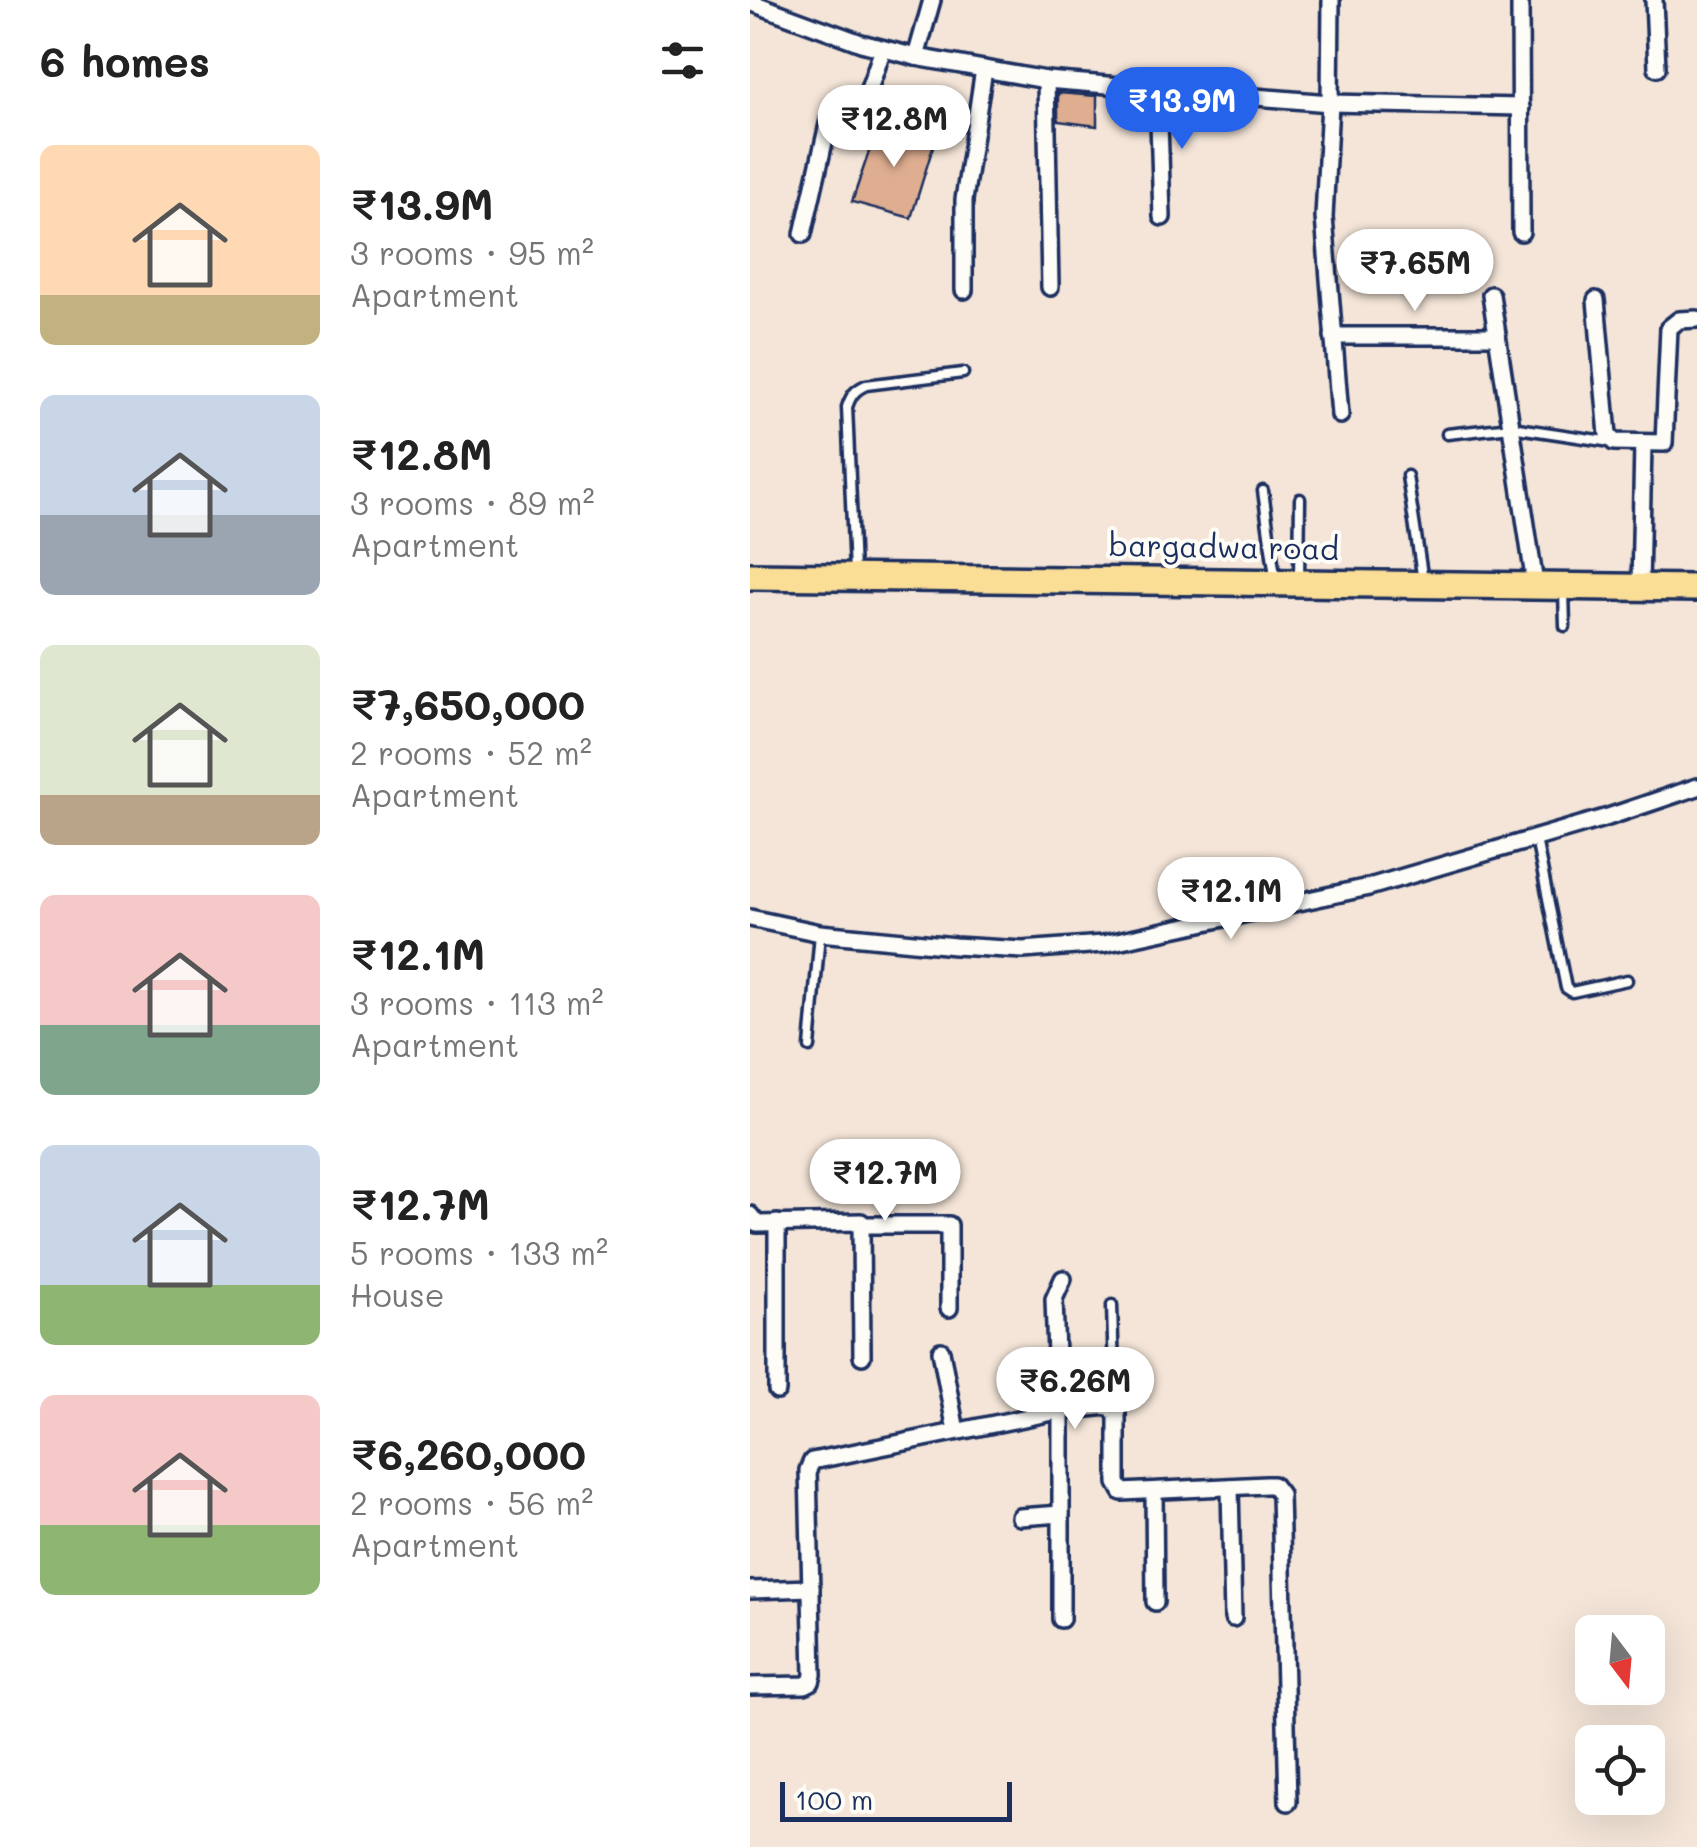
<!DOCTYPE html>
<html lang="en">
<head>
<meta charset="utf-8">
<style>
	:root { --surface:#fff; --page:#f2f2f2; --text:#222; --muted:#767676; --accent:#2563eb }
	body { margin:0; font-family:Mali,sans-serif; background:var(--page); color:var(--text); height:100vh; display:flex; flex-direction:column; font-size:38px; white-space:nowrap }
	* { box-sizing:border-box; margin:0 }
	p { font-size:32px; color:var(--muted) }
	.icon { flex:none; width:55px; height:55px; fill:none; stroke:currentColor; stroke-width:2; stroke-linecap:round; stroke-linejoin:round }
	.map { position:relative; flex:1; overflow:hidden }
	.drawer { display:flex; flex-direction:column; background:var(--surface); width:750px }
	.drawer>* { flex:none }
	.needle { width:65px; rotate:164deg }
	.fabs { position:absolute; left:825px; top:1615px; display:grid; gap:20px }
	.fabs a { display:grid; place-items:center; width:90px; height:90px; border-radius:15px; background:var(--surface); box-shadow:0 10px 40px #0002; font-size:50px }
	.scale { position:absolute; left:30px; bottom:25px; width:232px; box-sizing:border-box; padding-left:10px; border:5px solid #1b2f5e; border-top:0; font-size:28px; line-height:35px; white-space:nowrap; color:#1b2f5e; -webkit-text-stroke:8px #fdfcf7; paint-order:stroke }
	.price { position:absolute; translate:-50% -85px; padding:0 22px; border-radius:35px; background:#fff; color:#222; font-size:32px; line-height:65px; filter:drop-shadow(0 2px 5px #0008) }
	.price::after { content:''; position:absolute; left:50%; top:60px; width:30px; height:22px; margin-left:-15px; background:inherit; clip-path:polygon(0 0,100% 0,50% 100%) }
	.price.current { background:var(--accent); color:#fff }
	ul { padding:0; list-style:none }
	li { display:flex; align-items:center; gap:30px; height:250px; padding:0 40px }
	li span { display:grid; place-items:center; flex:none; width:280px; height:200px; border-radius:15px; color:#555 }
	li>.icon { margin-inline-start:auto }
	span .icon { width:120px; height:120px; fill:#fffc; stroke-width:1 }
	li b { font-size:42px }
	h2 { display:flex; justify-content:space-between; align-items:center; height:120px; padding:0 40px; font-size:42px }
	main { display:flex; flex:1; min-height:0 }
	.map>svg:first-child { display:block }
	.building { fill:#dfae91; stroke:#1b2f5e; stroke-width:2.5 }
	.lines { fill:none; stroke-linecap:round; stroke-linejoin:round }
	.service-casing { stroke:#1b2f5e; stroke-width:15 }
	.minor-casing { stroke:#1b2f5e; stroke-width:22 }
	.primary-casing { stroke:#1b2f5e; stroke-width:32 }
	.service { stroke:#fdfcf7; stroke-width:8 }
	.minor { stroke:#fdfcf7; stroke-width:15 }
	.primary { stroke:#fbde96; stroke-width:25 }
	.labels { text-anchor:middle; stroke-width:8; stroke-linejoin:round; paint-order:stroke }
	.street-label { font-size:30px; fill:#1b2f5e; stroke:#fdfcf7 }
</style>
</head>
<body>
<main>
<section class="drawer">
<h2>6 homes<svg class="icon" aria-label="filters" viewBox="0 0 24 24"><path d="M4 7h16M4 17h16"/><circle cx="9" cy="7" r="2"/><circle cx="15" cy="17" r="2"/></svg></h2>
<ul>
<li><span style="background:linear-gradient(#ffd9b3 75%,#c2b280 0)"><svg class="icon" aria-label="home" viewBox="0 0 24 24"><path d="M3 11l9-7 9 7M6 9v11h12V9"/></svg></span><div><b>₹13.9M</b><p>3 rooms · 95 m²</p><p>Apartment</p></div></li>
<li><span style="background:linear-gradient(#c9d6e8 60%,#9aa5b1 0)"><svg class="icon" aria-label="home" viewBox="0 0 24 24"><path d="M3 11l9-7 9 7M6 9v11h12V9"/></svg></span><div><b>₹12.8M</b><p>3 rooms · 89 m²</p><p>Apartment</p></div></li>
<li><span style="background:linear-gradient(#dfe7d0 75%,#b9a48a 0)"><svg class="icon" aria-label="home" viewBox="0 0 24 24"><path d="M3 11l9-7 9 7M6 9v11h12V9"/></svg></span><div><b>₹7,650,000</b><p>2 rooms · 52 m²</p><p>Apartment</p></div></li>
<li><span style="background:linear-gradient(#f6c9c9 65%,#7fa58c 0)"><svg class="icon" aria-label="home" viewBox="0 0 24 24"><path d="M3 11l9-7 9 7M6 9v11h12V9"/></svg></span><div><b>₹12.1M</b><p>3 rooms · 113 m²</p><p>Apartment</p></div></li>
<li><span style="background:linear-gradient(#c9d6e8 70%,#8fb573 0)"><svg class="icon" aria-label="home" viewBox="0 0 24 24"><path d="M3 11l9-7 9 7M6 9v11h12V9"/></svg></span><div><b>₹12.7M</b><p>5 rooms · 133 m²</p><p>House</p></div></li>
<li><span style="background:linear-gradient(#f6c9c9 65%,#8fb573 0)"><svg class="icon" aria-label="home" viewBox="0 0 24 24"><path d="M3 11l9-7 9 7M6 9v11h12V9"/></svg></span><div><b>₹6,260,000</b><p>2 rooms · 56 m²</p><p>Apartment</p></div></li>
</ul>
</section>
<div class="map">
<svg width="947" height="1847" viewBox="0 0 947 1847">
	<rect width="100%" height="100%" fill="#f4e5d8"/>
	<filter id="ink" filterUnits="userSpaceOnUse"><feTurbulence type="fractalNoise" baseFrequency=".01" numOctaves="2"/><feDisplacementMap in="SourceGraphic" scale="20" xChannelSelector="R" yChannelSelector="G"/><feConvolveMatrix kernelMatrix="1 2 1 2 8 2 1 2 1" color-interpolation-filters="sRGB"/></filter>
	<g filter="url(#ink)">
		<g class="building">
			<polygon points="308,93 347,96 347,126 308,121"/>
			<polygon points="129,122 186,137 161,218 102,202"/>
		</g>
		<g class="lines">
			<g class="service-casing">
				<g id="service">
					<polyline points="697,434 761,427 861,442"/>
					<polyline points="657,476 673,581"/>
					<polyline points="513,491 525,576"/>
					<path d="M 104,572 L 97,407 C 101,395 105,390 116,385 L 213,373"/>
					<polyline points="549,579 550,499"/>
					<polyline points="814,591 815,626"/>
					<polyline points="786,839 816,988 822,992 877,980"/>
					<polyline points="60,1047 70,933"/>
					<polyline points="362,1305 365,1410"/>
				</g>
			</g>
			<g class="minor-casing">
				<g id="minor">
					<polyline points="581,0 580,103 574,217 590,415"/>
					<polyline points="904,0 907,68"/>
					<polyline points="0,2 111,43 166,57 296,80 580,103 771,107"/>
					<polyline points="770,3 771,232"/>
					<polyline points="166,57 182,0"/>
					<polyline points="296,80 300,287"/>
					<polyline points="408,89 412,217"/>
					<polyline points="53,234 79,120 90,111 103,114 112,109 133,49"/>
					<polyline points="214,290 214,200 234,69"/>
					<polyline points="741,295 785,584"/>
					<polyline points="846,300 858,435 864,442 914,443 919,328 929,320 947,319"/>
					<polyline points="583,336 747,336"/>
					<polyline points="890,587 893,444"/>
					<polyline points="0,918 70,933 205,946 273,950 353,944 619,887 858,817 947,787"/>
					<polyline points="0,1215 7,1224 111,1222 112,1356"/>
					<polyline points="27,1223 27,1391"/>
					<polyline points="113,1225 199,1225 199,1308"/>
					<polyline points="191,1351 206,1431"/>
					<polyline points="308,1411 304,1299 313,1279"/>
					<polyline points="480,1487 483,1618"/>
					<polyline points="404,1491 405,1602"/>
					<polyline points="270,1517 311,1514"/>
					<polyline points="0,1590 61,1588"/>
					<polyline points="311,1619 311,1411"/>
					<polyline points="0,1686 55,1685 61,1682 63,1675 58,1470 62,1461 308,1411 358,1406 367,1414 367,1483 372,1492 516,1485 523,1485 530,1494 538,1802"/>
				</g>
			</g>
			<g class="primary-casing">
				<polyline id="primary" points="0,576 947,588"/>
			</g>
			<use href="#service" class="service"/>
			<use href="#minor" class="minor"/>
			<use href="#primary" class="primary"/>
		</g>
	</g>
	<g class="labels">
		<g class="street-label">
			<text transform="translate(474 548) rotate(1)" y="10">bargadwa road</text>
		</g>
	</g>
</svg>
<div class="fabs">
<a><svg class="needle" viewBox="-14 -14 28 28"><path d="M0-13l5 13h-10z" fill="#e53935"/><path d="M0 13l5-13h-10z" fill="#767676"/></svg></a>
<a><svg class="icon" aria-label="locate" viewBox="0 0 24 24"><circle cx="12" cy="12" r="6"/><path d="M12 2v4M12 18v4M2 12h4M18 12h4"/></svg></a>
</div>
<div class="scale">100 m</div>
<b class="price current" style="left:432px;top:152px">₹13.9M</b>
<b class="price" style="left:144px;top:170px">₹12.8M</b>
<b class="price" style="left:665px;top:314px">₹7.65M</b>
<b class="price" style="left:481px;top:942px">₹12.1M</b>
<b class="price" style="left:135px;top:1224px">₹12.7M</b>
<b class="price" style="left:325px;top:1432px">₹6.26M</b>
</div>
</main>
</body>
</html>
